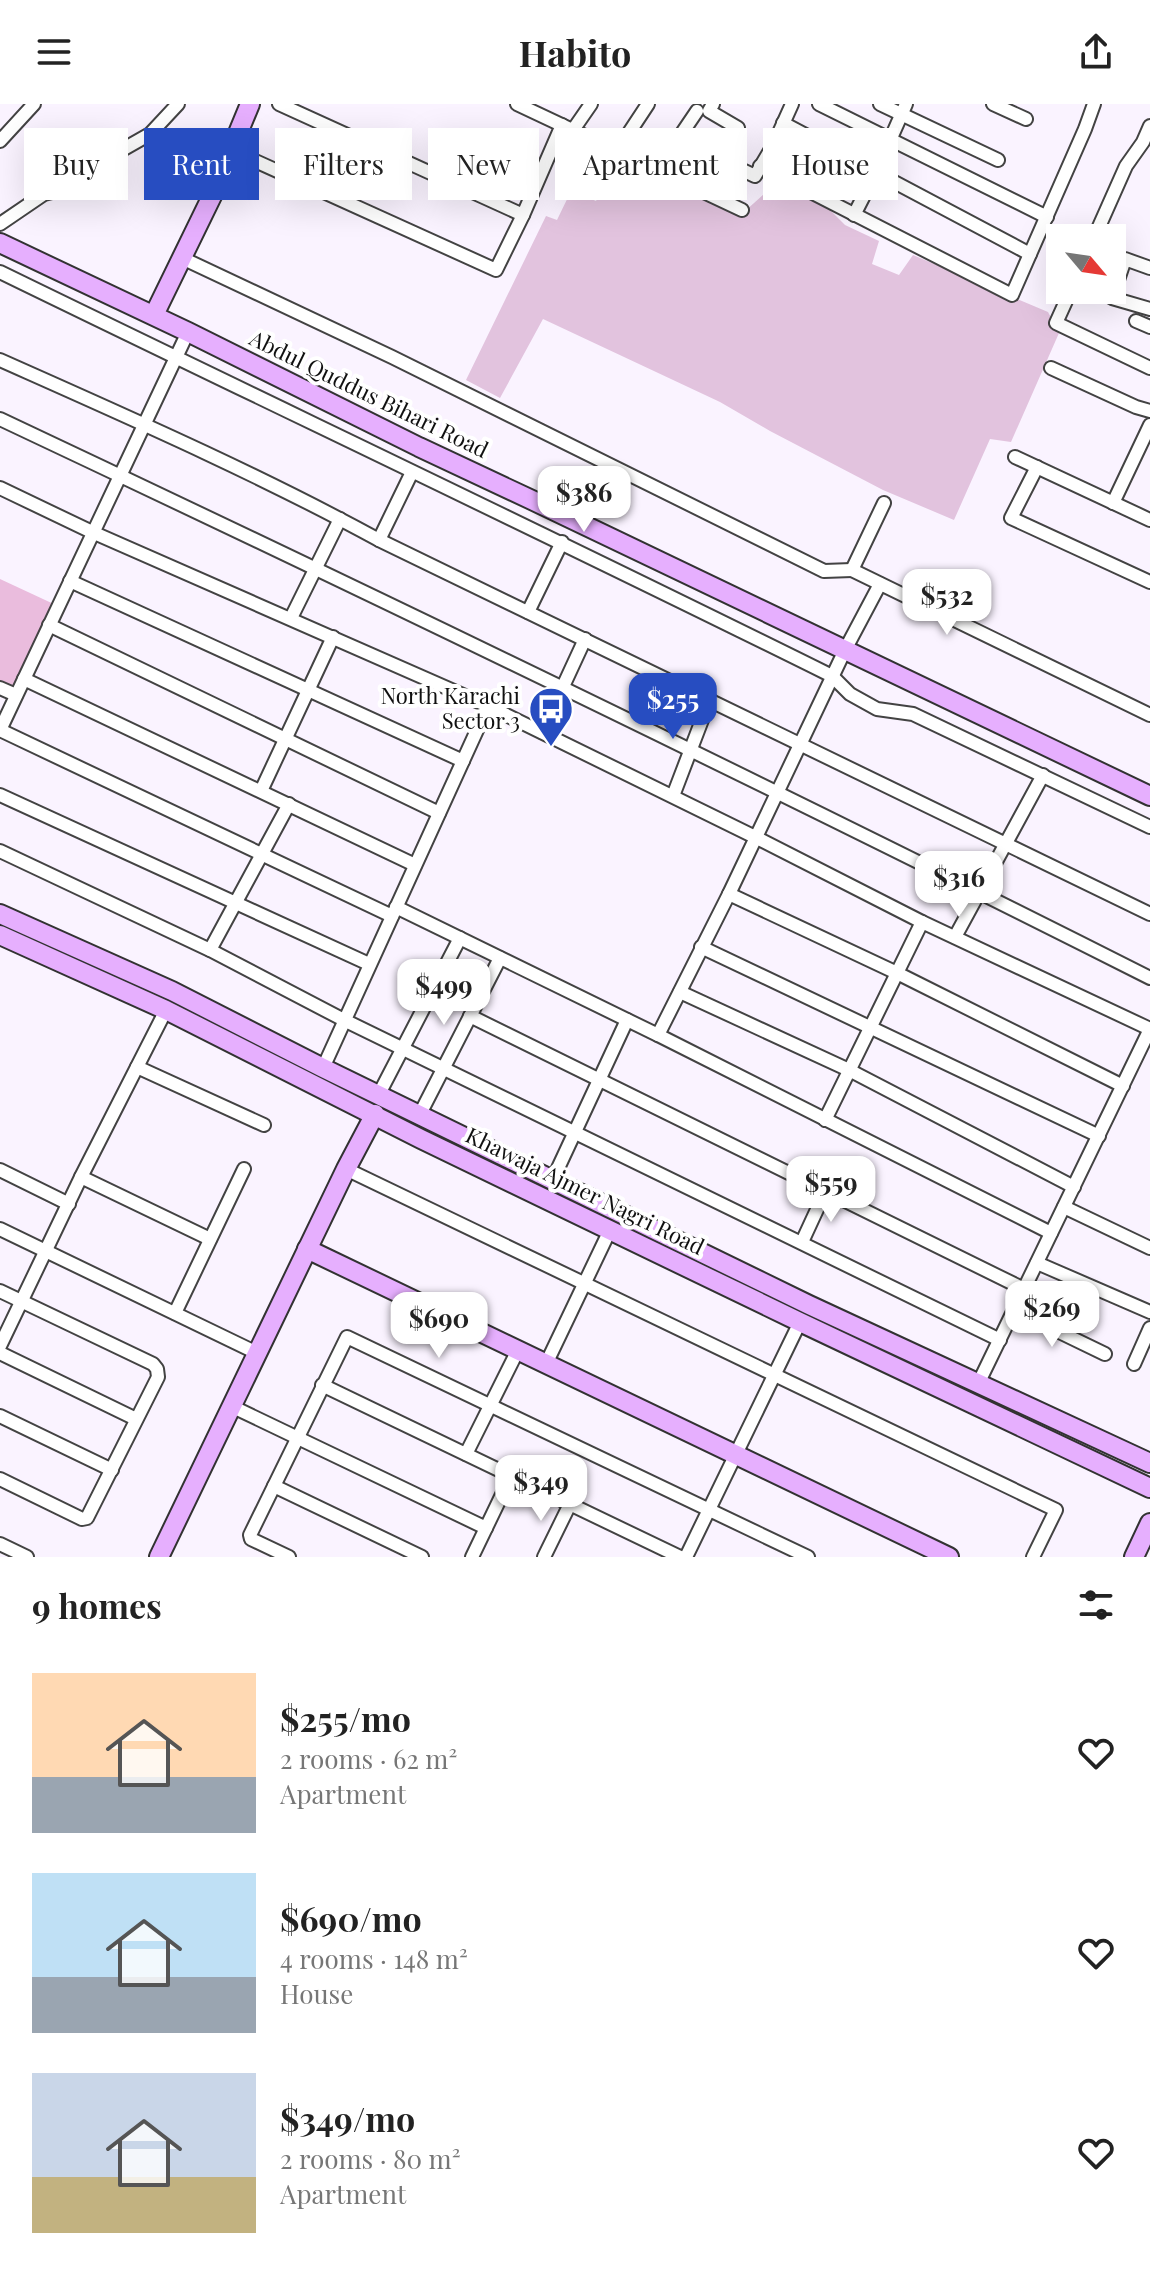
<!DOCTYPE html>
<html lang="en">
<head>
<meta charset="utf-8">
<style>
	:root { --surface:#fff; --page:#f6f6f6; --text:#222; --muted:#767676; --accent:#274dc1 }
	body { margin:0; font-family:"Playfair Display",serif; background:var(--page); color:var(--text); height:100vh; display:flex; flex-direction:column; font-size:30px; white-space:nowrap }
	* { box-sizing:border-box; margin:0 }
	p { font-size:26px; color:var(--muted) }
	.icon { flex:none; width:44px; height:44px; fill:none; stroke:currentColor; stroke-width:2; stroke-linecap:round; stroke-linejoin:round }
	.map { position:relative; height:1453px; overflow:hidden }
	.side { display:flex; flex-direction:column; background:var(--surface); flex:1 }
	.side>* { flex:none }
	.hud { position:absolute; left:24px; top:24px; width:1102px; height:72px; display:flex; gap:16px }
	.needle { width:52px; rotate:119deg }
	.buttons { position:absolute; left:1046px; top:120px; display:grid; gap:16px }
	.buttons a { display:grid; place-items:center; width:80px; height:80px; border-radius:0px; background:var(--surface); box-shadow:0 8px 32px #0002; font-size:40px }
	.price { position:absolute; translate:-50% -68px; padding:0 18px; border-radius:16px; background:#fff; color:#222; font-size:26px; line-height:52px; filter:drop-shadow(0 2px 4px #0008) }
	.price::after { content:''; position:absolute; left:50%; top:48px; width:24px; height:18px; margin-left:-12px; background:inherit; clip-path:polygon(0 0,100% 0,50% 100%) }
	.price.on { background:var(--accent); color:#fff }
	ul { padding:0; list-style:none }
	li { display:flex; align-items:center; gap:24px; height:200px; padding:0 32px }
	li span { display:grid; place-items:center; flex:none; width:224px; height:160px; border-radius:0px; color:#555 }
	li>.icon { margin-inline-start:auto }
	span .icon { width:96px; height:96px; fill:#fffc; stroke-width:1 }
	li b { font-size:34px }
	h2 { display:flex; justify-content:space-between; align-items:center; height:96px; padding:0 32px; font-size:34px }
	.pill { padding:0 28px; border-radius:0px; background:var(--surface); box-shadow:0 8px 32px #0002; font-size:28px; line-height:72px }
	.pill.on { background:var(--accent); color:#fff }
	header { display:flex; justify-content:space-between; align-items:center; height:104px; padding:0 32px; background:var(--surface); font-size:36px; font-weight:700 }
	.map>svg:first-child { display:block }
	.green { fill:#eabcdd }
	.cemetery { fill:#e2c3de }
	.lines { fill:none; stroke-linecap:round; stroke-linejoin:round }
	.street-casing { stroke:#434343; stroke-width:16 }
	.secondary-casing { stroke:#323232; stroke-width:22 }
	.street { stroke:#fff; stroke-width:12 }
	.secondary { stroke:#e6affe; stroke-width:18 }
	.labels { text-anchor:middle; stroke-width:8; stroke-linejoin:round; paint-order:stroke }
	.street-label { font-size:22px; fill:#101010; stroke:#fff }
	.poi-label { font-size:22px; fill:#101010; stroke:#fff; text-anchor:end }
</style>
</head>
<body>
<header><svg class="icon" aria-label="menu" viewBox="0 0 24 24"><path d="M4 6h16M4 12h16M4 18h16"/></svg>Habito<svg class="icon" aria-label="share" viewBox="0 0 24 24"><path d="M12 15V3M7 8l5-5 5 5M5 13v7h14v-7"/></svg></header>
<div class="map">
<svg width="1150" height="1453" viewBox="0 0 1150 1453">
	<rect width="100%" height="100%" fill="#faf3ff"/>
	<polygon class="green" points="0,475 58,502 16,591 0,584"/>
	<polygon class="cemetery" points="619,54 744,108 776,79 826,102 845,121 879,137 872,160 899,171 913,151 1048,208 1059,229 1011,338 990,335 954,416 883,386 770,327 720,298 543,215 500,294 466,276 546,112 557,116 571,87 596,97"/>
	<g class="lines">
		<g class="street-casing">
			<g id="street">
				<polyline points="279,0 523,111"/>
				<polyline points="517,0 742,106"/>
				<polyline points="713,0 709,7 738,24 721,56"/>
				<polyline points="819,0 1047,113"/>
				<polyline points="880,0 998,56"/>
				<polyline points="993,0 1026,15"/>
				<polyline points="783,19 1030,150"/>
				<polyline points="573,26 591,0"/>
				<polyline points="0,37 34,0"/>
				<polyline points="231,46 496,166 523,111 562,21"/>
				<polyline points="617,47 648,0"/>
				<polyline points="760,62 1012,191 1085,25 1094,0"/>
				<polyline points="657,66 697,7"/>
				<polyline points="698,85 721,56 755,72 774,40 792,0"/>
				<polyline points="854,111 876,68 906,0"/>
				<polyline points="0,120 44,90 52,88 99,59 150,30 178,0"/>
				<polyline points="1094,134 1126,62 1143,38 1150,22"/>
				<polyline points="182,154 392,253 824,467 852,466"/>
				<polyline points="1150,164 1125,155 1112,194 1150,205"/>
				<path d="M 0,168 C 277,303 556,435 832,572 L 850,590 L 877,605 L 913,610 L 1150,723"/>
				<polyline points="1071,186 1056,219 1150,264"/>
				<polyline points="1136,217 1150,223"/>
				<path d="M 0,256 C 128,313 256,369 379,436 L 1150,810"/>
				<polyline points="1051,264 1136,303 1150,307"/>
				<path d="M 0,315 C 386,497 769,682 1150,874"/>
				<polyline points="1015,353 1150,416"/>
				<polyline points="1037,363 1011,414 1150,478"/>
				<polyline points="0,384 92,428 488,602 755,733 922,818 1150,925"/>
				<polyline points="884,399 852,466 1150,611"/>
				<polyline points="1113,399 1150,321"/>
				<polyline points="379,436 412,368"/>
				<polyline points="70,477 463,657"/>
				<polyline points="528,508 562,438"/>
				<polyline points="291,514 340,415"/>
				<polyline points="49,521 439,709"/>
				<polyline points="24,575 415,761"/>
				<polyline points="0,584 16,591"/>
				<polyline points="0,626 188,228"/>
				<polyline points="0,626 392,812"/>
				<polyline points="542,628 585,535"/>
				<polyline points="261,687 333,533"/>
				<polyline points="0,691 369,860"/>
				<polyline points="673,692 710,595"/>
				<polyline points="0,747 210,846 344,916 1000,1236"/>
				<polyline points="729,790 897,869 1123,982"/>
				<polyline points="396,803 658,931 729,790 845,546 880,480"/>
				<polyline points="955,833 1043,671"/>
				<polyline points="701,843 1099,1032"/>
				<polyline points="210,846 289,700"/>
				<polyline points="680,888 849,966 1074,1083"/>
				<polyline points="470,912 1024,1185"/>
				<polyline points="658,931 1051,1129"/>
				<polyline points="137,963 264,1021"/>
				<polyline points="323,964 488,602"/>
				<polyline points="379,990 460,834"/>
				<polyline points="420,1010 500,854"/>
				<polyline points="825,1016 922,818"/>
				<polyline points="346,1065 1056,1406 1033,1453"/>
				<polyline points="0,1066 69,1100"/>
				<polyline points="81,1073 210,1135"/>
				<polyline points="553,1075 627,916"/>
				<polyline points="1064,1103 1150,1144"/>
				<polyline points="0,1125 257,1249"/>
				<polyline points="802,1138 826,1086"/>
				<polyline points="1037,1159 1150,1208"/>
				<polyline points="0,1187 153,1260 157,1265 158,1273 87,1414 82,1415 0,1375"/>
				<polyline points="1014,1206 1105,1250"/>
				<polyline points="175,1209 244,1065"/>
				<polyline points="0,1242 81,1073 166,906"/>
				<polyline points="0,1249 136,1315"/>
				<polyline points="546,1260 610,1126"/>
				<polyline points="1134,1260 1150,1224"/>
				<polyline points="978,1280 1150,925"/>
				<polyline points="322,1281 680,1453"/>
				<polyline points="231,1302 486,1424"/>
				<polyline points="0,1312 112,1366"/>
				<polyline points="466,1350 518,1246"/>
				<polyline points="274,1382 422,1453"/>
				<polyline points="0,1440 27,1453"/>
				<polyline points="289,1453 251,1435 250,1431 347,1233 808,1453"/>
				<polyline points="472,1453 511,1372"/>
				<polyline points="544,1453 570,1400"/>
				<polyline points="686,1453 800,1218"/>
			</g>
		</g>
		<g class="secondary-casing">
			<g id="secondary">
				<polyline points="0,139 188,228 419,343 534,397 1150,692"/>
				<polyline points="154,211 212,92 250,0"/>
				<polyline points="0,810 172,887 323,964 809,1201 1150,1359"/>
				<polyline points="0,831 166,906 421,1035 800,1218 1150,1384"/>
				<polyline points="307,1145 949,1453"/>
				<polyline points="159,1453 346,1065 375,1010"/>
				<polyline points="1134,1453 1150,1419"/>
			</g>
		</g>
		<use href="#street" class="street"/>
		<use href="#secondary" class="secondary"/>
	</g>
	<defs>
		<g id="bus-pin" transform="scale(2.3)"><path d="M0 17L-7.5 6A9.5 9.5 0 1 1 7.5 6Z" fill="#274dc1" stroke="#fff"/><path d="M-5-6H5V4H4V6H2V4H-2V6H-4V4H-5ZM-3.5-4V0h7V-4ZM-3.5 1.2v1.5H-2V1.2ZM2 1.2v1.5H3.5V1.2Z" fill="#fff"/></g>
	</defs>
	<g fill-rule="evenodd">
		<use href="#bus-pin" x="551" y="605"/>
	</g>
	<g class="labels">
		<g class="street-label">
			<text transform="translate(369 290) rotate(26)" y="8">Abdul Quddus Bihari Road</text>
			<text transform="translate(585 1087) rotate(26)" y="8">Khawaja Ajmer Nagri Road</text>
		</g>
		<g class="poi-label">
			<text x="520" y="600">North Karachi<tspan x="520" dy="25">Sector 3</tspan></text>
		</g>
	</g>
</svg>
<div class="buttons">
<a><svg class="needle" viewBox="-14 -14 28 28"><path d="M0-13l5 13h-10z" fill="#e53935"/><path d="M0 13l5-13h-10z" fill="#767676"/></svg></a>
</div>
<b class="price" style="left:584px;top:430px">$386</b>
<b class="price" style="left:947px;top:533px">$532</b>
<b class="price on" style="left:673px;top:637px">$255</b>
<b class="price" style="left:959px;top:815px">$316</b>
<b class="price" style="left:444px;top:923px">$499</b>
<b class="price" style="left:831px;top:1120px">$559</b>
<b class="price" style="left:1052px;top:1245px">$269</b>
<b class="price" style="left:439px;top:1256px">$690</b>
<b class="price" style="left:541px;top:1419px">$349</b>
<div class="hud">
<a class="pill">Buy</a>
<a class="pill on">Rent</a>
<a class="pill">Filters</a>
<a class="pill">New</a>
<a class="pill">Apartment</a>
<a class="pill">House</a>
</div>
</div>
<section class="side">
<h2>9 homes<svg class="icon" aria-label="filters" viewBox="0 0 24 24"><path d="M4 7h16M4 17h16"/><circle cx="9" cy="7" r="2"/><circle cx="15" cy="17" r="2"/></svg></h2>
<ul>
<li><span style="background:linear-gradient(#ffd9b3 65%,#9aa5b1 0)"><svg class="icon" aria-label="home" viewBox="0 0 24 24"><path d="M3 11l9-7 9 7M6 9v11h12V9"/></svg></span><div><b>$255/mo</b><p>2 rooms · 62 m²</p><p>Apartment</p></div><svg class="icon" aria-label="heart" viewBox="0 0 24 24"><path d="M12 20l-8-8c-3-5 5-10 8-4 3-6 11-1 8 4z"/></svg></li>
<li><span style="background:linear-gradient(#bfe0f5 65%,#9aa5b1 0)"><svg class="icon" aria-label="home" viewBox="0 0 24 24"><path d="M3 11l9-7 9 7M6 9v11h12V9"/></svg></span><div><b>$690/mo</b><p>4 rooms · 148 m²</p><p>House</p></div><svg class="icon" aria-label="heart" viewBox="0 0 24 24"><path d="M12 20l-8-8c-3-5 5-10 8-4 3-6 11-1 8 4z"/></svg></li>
<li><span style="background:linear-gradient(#c9d6e8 65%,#c2b280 0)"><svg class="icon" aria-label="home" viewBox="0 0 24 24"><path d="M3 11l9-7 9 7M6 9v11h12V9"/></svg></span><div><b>$349/mo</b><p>2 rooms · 80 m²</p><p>Apartment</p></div><svg class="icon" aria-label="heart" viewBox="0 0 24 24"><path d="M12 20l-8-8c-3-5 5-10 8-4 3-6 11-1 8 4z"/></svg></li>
</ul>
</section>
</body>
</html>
